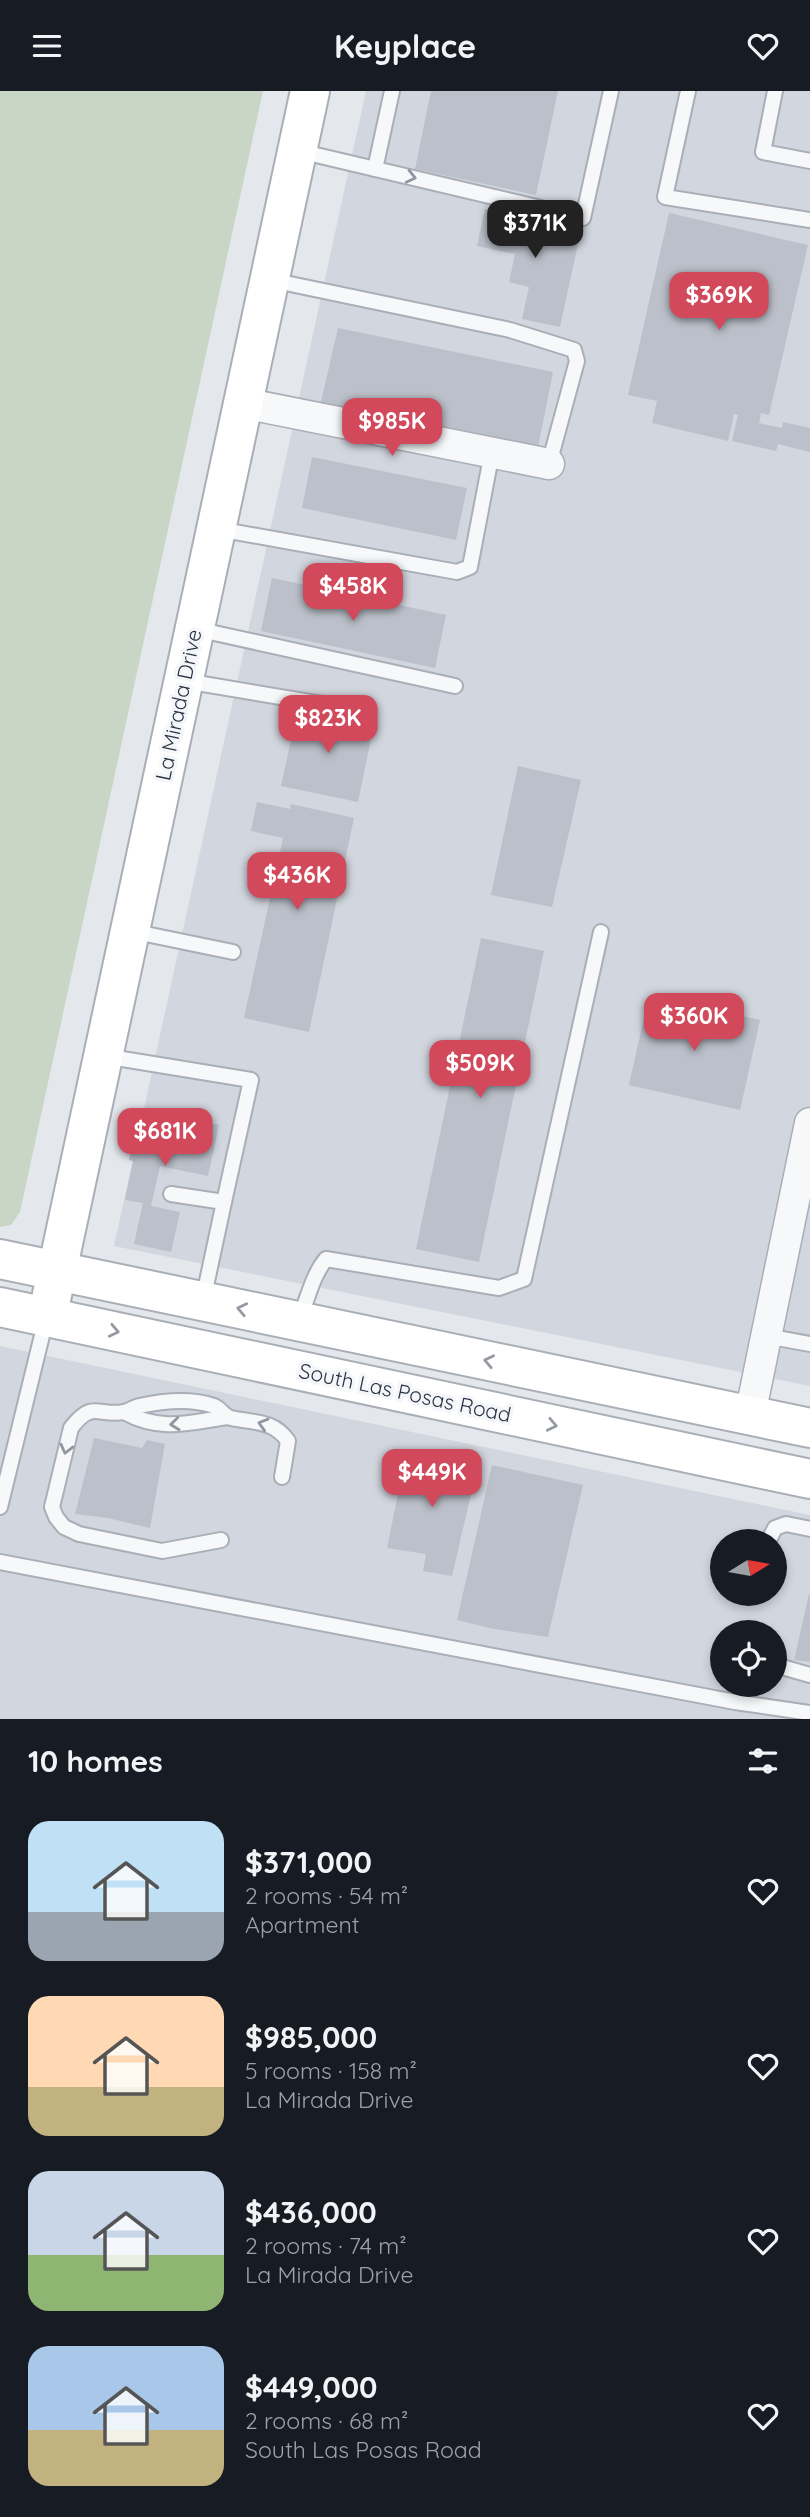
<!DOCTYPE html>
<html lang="en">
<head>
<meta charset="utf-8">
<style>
	:root { --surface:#171b24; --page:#20242c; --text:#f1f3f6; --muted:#9ea1a6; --accent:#d1495b }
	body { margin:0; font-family:Quicksand,sans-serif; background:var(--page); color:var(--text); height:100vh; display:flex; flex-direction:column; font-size:26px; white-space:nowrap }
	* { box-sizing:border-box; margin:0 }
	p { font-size:23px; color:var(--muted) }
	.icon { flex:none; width:38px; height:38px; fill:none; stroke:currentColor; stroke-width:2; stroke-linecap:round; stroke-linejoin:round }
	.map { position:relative; height:1628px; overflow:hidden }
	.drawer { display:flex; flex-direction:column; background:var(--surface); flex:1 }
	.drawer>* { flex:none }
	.needle { width:46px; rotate:79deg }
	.fabs { position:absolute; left:710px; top:1438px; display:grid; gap:14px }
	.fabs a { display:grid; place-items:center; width:77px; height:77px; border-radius:50%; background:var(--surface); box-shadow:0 4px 10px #0003; font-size:35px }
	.price { position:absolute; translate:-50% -60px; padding:0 16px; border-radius:14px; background:var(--accent); color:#fff; font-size:23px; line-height:46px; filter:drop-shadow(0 2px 4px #0008) }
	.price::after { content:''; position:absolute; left:50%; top:42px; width:21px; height:16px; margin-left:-10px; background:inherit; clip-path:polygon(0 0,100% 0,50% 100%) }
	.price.current { background:#222; color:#fff }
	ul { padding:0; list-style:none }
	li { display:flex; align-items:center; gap:21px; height:175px; padding:0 28px }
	li span { display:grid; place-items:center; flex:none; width:196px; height:140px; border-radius:21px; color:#555 }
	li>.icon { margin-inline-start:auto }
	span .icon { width:84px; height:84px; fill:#fffc; stroke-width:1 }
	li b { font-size:30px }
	h2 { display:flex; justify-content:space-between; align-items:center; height:84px; padding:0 28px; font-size:30px }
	header { display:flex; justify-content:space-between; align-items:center; height:91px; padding:0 28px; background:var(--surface); font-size:32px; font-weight:700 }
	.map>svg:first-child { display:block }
	.built { fill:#d2d6de; fill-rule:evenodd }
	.green { fill:#c9d6c5 }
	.building { fill:#bbc0ca }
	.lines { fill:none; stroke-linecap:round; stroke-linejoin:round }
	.lane-casing { stroke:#a9aeb7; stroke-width:18 }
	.street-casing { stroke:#a9aeb7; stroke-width:33 }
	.secondary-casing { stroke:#a9aeb7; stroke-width:42 }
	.lane { stroke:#f7f8fa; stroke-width:14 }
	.street { stroke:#f7f8fa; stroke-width:30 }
	.secondary { stroke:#fff; stroke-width:38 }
	.oneway { stroke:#9196a0 }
	.oneway2 { stroke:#959aa2 }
	.labels { text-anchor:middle; stroke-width:7; stroke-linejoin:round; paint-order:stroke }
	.street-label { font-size:21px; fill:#2b3445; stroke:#f4f6f9 }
</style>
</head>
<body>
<header><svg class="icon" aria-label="menu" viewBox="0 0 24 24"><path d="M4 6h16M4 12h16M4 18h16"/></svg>Keyplace<svg class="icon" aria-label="heart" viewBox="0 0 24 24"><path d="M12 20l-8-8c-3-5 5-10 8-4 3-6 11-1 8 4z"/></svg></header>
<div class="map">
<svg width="810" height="1628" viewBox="0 0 810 1628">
	<rect width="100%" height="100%" fill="#e4e7ec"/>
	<g class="built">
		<polygon points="366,0 810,0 810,1295 114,1155"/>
		<path d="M 0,1255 L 810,1424 L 810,1628 L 0,1628 ZM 723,1451 L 775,1451 L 775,1503 L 723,1503 ZM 723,1542 L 775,1542 L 775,1594 L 723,1594 Z"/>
	</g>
	<polygon class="green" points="0,0 263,0 20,1121 11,1134 0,1136"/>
	<g class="building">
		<polygon points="431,0 558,0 536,104 415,78"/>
		<polygon points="485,118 581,139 560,236 522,228 529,196 509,191 515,163 477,155"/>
		<polygon points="669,122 808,154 769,324 761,322 759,332 782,337 783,331 810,337 810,361 778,353 776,360 732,350 738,324 734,323 728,350 652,332 657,310 628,304"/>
		<polygon points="338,237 553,281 538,356 321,311"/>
		<polygon points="312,366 467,397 456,449 302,417"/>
		<polygon points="272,487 446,524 435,577 261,540"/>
		<polygon points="298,617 374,633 358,711 281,695"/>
		<polygon points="518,675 581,689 552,816 491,804"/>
		<polygon points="257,711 290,718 291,713 354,727 309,941 244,927 283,747 251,740"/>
		<polygon points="481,847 544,860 479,1171 416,1158"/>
		<polygon points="649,904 760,929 740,1019 629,994"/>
		<polygon points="140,1018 219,1034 208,1085 160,1075 151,1115 180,1121 171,1161 134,1153 143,1112 125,1109 133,1070 129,1069"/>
		<polygon points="94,1347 142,1357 147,1349 165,1353 150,1437 108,1427 75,1423"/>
		<polygon points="407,1359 478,1373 452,1485 423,1480 426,1463 387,1457"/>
		<polygon points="492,1374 583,1394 548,1546 494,1538 457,1529"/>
		<polygon points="809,1503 810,1503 810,1571 794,1569"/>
	</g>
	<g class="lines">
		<g class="lane-casing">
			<g id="lane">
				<polyline points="688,0 665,106 810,129"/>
				<polyline points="775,0 763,61 810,70"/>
				<polyline points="299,60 583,127 611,0"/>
				<polyline points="375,78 392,0"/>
				<polyline points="271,189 510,239 574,259 577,270 549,373"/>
				<polyline points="218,438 457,481 470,476 492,361"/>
				<polyline points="196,538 455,595"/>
				<polyline points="185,590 346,617"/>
				<polyline points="131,840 233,861"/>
				<polyline points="104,965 251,989 224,1111 171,1103"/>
				<polyline points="203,1209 224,1111"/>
				<path d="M 299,1228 C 308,1208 312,1185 326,1168 L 499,1197 L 524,1188 L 601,841"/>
				<polyline points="766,1245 810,1253"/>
				<path d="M 124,1321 C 161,1341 188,1332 227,1326"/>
				<polyline points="0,1416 46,1228"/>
				<path d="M 221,1449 L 162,1460 L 79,1443 L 64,1436 L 56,1426 L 52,1416 L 71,1337 C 93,1308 98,1326 124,1321 C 129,1320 134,1316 139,1315 C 162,1310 191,1307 214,1315 C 221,1318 224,1325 231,1327 C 254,1332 274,1329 288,1350 L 282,1386"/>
				<polyline points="768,1451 775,1437 786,1433 810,1438"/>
				<polyline points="0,1471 735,1611 810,1622"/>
				<polyline points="775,1574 810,1584"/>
			</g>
		</g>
		<g class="street-casing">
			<g id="street">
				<polyline points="243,312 549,373"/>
				<polyline points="750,1324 810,1032"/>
			</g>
		</g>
		<g class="secondary-casing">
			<g id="secondary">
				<polyline points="0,1168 810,1337"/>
				<polyline points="0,1216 810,1388"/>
				<polyline points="47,1227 310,0"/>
			</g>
		</g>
		<use href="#lane" class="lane"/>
		<use href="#street" class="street"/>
		<use href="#secondary" class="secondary"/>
	</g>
	<defs><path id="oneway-chevron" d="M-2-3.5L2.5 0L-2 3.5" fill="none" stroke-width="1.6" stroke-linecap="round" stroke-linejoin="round" transform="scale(1.75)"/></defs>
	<g class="oneway">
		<use href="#oneway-chevron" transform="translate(411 86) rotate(13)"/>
		<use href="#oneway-chevron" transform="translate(175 1333) rotate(174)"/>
		<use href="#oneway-chevron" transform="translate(263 1333) rotate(-164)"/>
		<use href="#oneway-chevron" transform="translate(66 1358) rotate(104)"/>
	</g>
	<g class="oneway2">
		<use href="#oneway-chevron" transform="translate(242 1218) rotate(-168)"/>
		<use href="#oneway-chevron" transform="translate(114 1240) rotate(12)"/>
		<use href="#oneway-chevron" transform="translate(489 1270) rotate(-168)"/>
		<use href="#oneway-chevron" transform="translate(552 1334) rotate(12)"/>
	</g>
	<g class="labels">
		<g class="street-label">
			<text transform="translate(179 614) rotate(-78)" y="7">La Mirada Drive</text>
			<text transform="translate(405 1302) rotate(12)" y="7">South Las Posas Road</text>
		</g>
	</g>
</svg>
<div class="fabs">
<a><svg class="needle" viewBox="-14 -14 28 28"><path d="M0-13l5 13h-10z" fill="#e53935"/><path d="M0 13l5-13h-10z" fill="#9ea1a6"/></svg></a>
<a><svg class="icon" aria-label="locate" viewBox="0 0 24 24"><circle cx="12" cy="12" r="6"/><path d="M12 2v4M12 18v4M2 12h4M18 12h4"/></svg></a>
</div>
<b class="price current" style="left:535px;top:169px">$371K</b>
<b class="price" style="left:719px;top:241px">$369K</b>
<b class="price" style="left:392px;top:367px">$985K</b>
<b class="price" style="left:353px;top:532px">$458K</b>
<b class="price" style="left:328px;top:664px">$823K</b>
<b class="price" style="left:297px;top:821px">$436K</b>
<b class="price" style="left:694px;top:962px">$360K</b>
<b class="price" style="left:480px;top:1009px">$509K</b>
<b class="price" style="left:165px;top:1077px">$681K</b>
<b class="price" style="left:432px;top:1418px">$449K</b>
</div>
<section class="drawer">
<h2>10 homes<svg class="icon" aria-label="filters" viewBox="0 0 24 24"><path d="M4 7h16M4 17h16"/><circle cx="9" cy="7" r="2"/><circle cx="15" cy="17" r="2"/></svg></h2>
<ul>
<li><span style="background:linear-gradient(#bfe0f5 65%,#9aa5b1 0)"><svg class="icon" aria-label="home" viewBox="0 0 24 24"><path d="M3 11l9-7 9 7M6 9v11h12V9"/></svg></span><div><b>$371,000</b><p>2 rooms · 54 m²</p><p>Apartment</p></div><svg class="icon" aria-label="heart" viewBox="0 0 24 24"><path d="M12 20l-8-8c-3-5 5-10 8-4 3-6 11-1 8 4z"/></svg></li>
<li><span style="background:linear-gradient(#ffd9b3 65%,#c2b280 0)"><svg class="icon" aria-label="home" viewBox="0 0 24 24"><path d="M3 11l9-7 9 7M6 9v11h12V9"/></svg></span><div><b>$985,000</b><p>5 rooms · 158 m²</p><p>La Mirada Drive</p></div><svg class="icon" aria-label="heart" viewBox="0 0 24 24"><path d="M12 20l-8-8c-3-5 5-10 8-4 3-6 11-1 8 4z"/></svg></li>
<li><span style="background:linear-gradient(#c9d6e8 60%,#8fb573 0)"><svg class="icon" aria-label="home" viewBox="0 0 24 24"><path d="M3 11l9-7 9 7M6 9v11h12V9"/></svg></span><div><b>$436,000</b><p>2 rooms · 74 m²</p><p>La Mirada Drive</p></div><svg class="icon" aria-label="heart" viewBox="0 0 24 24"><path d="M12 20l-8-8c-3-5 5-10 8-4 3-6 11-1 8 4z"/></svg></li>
<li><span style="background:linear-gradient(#a9c7e8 60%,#c2b280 0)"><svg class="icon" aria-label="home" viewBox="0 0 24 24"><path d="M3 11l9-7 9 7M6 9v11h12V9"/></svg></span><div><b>$449,000</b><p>2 rooms · 68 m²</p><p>South Las Posas Road</p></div><svg class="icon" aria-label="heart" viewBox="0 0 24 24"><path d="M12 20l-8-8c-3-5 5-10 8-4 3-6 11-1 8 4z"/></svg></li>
</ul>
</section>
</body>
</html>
